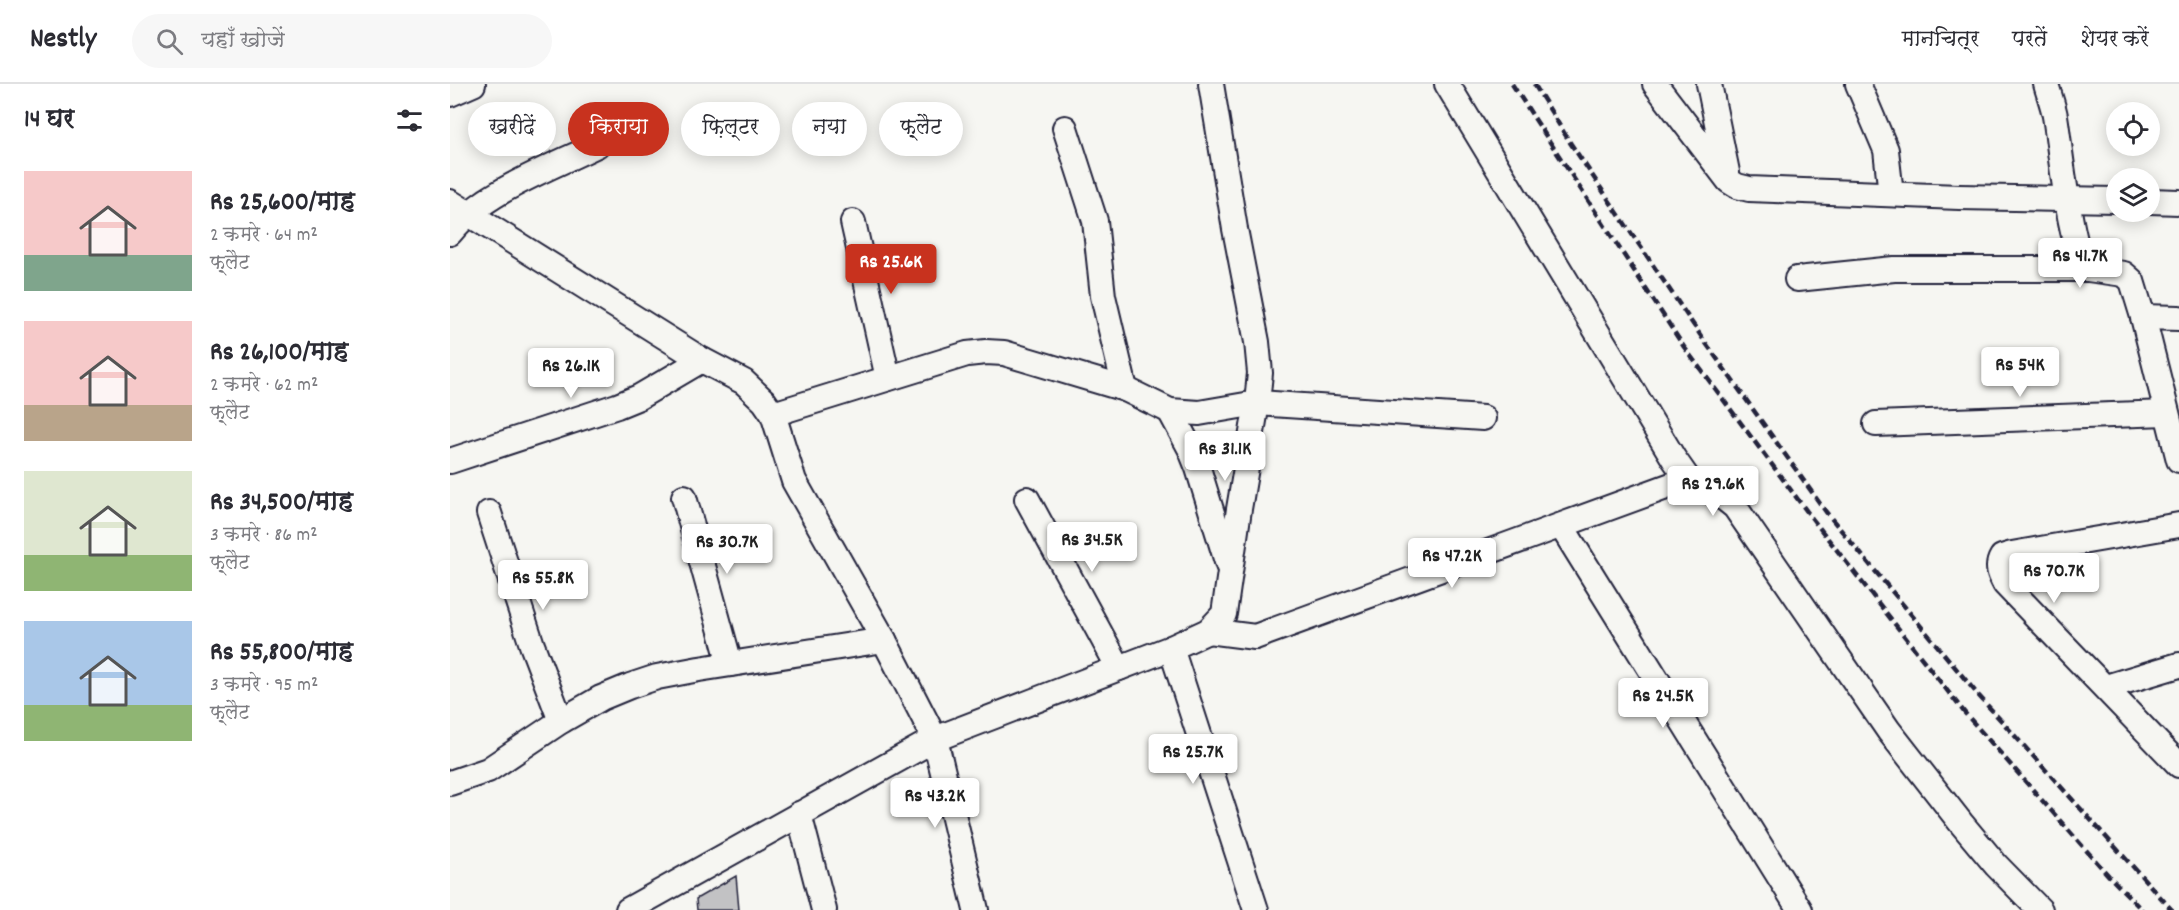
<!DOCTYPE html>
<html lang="hi">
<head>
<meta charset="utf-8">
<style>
	:root { --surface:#fff; --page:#f7f7f7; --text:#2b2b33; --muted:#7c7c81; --line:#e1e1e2; --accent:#c8321e }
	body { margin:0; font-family:Dekko,"Playpen Sans Deva",sans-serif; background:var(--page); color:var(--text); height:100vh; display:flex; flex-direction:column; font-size:22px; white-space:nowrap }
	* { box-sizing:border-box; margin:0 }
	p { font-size:20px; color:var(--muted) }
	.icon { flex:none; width:33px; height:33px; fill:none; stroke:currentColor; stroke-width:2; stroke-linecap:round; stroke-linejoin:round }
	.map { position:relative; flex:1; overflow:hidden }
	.drawer { display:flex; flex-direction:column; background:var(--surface); width:450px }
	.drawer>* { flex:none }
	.top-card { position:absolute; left:18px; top:18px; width:570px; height:54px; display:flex; gap:12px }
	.controls { position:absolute; left:1656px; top:18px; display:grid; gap:12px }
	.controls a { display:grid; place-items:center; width:54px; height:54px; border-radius:50%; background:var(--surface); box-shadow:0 3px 15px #0003; font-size:30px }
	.price { position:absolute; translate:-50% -51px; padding:0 14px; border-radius:6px; background:#fff; color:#222; font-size:20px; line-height:39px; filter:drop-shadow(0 2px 3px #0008) }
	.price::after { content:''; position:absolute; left:50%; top:36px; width:18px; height:14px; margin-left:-9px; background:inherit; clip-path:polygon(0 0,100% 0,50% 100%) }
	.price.on { background:var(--accent); color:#fff }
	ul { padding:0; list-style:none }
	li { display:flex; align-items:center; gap:18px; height:150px; padding:0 24px }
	li span { display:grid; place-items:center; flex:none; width:168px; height:120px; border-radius:0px; color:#555 }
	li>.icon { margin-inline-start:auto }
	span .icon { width:72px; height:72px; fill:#fffc; stroke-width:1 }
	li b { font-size:26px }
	h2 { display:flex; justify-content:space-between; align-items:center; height:72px; padding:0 24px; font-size:26px }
	.pill { padding:0 21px; border-radius:27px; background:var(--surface); box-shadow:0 3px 15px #0003; font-size:21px; line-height:54px }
	.pill.on { background:var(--accent); color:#fff }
	header { display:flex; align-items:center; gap:36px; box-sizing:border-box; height:84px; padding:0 30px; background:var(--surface); border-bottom:2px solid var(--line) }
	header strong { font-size:28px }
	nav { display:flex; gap:33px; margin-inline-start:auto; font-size:21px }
	.search { width:420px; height:54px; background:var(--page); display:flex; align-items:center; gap:15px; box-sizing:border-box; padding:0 21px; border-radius:33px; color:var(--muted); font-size:22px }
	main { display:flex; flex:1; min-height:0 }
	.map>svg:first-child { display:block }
	.building { fill:#c2c2c4; stroke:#22223b; stroke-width:1.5 }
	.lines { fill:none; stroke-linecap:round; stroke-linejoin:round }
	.street-casing { stroke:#22223b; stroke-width:28 }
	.street { stroke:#f6f6f2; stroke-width:24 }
	.rail { stroke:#22223b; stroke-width:4.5; stroke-dasharray:9 4.5; stroke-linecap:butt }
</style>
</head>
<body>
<header>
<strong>Nestly</strong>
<div class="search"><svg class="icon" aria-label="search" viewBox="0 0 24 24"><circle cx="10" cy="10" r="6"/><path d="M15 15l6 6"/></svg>यहाँ खोजें</div>
<nav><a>मानचित्र</a><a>परतें</a><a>शेयर करें</a></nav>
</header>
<main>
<section class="drawer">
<h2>14 घर<svg class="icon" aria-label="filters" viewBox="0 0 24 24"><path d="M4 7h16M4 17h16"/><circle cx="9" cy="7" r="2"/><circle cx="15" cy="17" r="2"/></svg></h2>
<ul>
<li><span style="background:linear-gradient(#f6c9c9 70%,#7fa58c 0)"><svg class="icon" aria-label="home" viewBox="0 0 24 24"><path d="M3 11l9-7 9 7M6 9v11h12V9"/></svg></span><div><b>Rs 25,600/माह</b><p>2 कमरे · 64 m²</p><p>फ़्लैट</p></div></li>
<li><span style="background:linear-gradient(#f6c9c9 70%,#b9a48a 0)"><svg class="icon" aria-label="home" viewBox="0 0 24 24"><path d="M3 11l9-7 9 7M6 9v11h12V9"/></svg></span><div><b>Rs 26,100/माह</b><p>2 कमरे · 62 m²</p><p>फ़्लैट</p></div></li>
<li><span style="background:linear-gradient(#dfe7d0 70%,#8fb573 0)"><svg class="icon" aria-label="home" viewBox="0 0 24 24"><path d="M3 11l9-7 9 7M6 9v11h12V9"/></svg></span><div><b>Rs 34,500/माह</b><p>3 कमरे · 86 m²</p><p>फ़्लैट</p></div></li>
<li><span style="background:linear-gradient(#a9c7e8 70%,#8fb573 0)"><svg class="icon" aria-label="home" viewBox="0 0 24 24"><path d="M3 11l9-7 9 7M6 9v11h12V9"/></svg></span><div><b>Rs 55,800/माह</b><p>3 कमरे · 95 m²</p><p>फ़्लैट</p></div></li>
</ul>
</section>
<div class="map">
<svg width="1729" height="826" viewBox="0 0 1729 826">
	<rect width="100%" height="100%" fill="#f6f6f2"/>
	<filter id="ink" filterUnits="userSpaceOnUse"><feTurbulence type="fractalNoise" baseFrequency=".0167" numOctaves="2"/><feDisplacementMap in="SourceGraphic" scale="12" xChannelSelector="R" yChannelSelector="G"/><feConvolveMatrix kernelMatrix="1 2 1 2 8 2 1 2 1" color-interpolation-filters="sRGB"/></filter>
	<g filter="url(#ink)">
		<polygon class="building" points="286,792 289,826 247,826 246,815"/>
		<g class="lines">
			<g class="street-casing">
				<g id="street">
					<polyline points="997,0 1224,375 1238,395 1275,415 1285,423 1439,647 1511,739 1546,781 1590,826"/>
					<polyline points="1205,0 1279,97 1287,102 1299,105 1509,113 1666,116"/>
					<polyline points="1259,0 1277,88"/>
					<polyline points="1408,0 1436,66 1441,110"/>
					<path d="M 1596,0 C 1599,11 1603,21 1605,32 C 1610,60 1620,171 1638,185 L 1674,190 L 1682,197 L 1693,233 L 1729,376"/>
					<polyline points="0,10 23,0"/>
					<polyline points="615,44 645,137 653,212 675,305"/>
					<polyline points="1700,117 1729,118"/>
					<polyline points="0,118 252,276 294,298 314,317 323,330 344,397 434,556 485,655 526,826"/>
					<polyline points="403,138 438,294"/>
					<path d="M 0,149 C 33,108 100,84 147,61"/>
					<polyline points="1347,195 1444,185 1638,185"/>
					<polyline points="1693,233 1729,234"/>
					<polyline points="720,327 740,364 748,384 778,481"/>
					<polyline points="323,330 517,270 536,268 554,269 675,305 720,327 749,329 807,319 1033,334"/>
					<polyline points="1426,340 1716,329"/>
					<polyline points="0,377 167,322 189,313 252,276"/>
					<polyline points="234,413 280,580"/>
					<polyline points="577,415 669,584"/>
					<polyline points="39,429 82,561 111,637"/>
					<path d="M 1729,441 L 1562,470 L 1552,473 C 1546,483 1550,490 1555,500 L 1729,681"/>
					<polyline points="1112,443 1350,826"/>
					<polyline points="758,547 805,553 1238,395"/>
					<polyline points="721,564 806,826"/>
					<polyline points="1656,603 1729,581"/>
					<polyline points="0,699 38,686 111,637 151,614 180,602 207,593 249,585 434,556"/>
					<polyline points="349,730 374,826"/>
					<polyline points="178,826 485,655 721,564 758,547 774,530 789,425 807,319 810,289 807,258 785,145 761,0"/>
				</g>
			</g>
			<use href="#street" class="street"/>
			<g class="rail">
				<polyline points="1062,0 1234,263 1364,437 1514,628 1659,792 1692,826"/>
				<polyline points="1084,0 1121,60 1253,255 1376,428 1529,612 1722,826"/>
			</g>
		</g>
	</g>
</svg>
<div class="controls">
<a><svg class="icon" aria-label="locate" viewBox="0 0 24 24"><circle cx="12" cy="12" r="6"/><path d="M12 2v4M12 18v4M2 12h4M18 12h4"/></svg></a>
<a><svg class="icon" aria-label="layers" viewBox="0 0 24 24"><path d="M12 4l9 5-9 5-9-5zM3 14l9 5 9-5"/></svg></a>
</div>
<b class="price" style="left:1630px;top:205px">Rs 41.7K</b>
<b class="price on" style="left:441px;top:211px">Rs 25.6K</b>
<b class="price" style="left:1570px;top:314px">Rs 54K</b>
<b class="price" style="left:121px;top:315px">Rs 26.1K</b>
<b class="price" style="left:775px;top:398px">Rs 31.1K</b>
<b class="price" style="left:1263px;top:433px">Rs 29.6K</b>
<b class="price" style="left:642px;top:489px">Rs 34.5K</b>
<b class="price" style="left:277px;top:491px">Rs 30.7K</b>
<b class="price" style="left:1002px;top:505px">Rs 47.2K</b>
<b class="price" style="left:1604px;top:520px">Rs 70.7K</b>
<b class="price" style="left:93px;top:527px">Rs 55.8K</b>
<b class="price" style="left:1213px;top:645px">Rs 24.5K</b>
<b class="price" style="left:743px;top:701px">Rs 25.7K</b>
<b class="price" style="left:485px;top:745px">Rs 43.2K</b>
<div class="top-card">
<a class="pill">खरीदें</a>
<a class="pill on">किराया</a>
<a class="pill">फ़िल्टर</a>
<a class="pill">नया</a>
<a class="pill">फ़्लैट</a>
</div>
</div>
</main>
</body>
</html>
